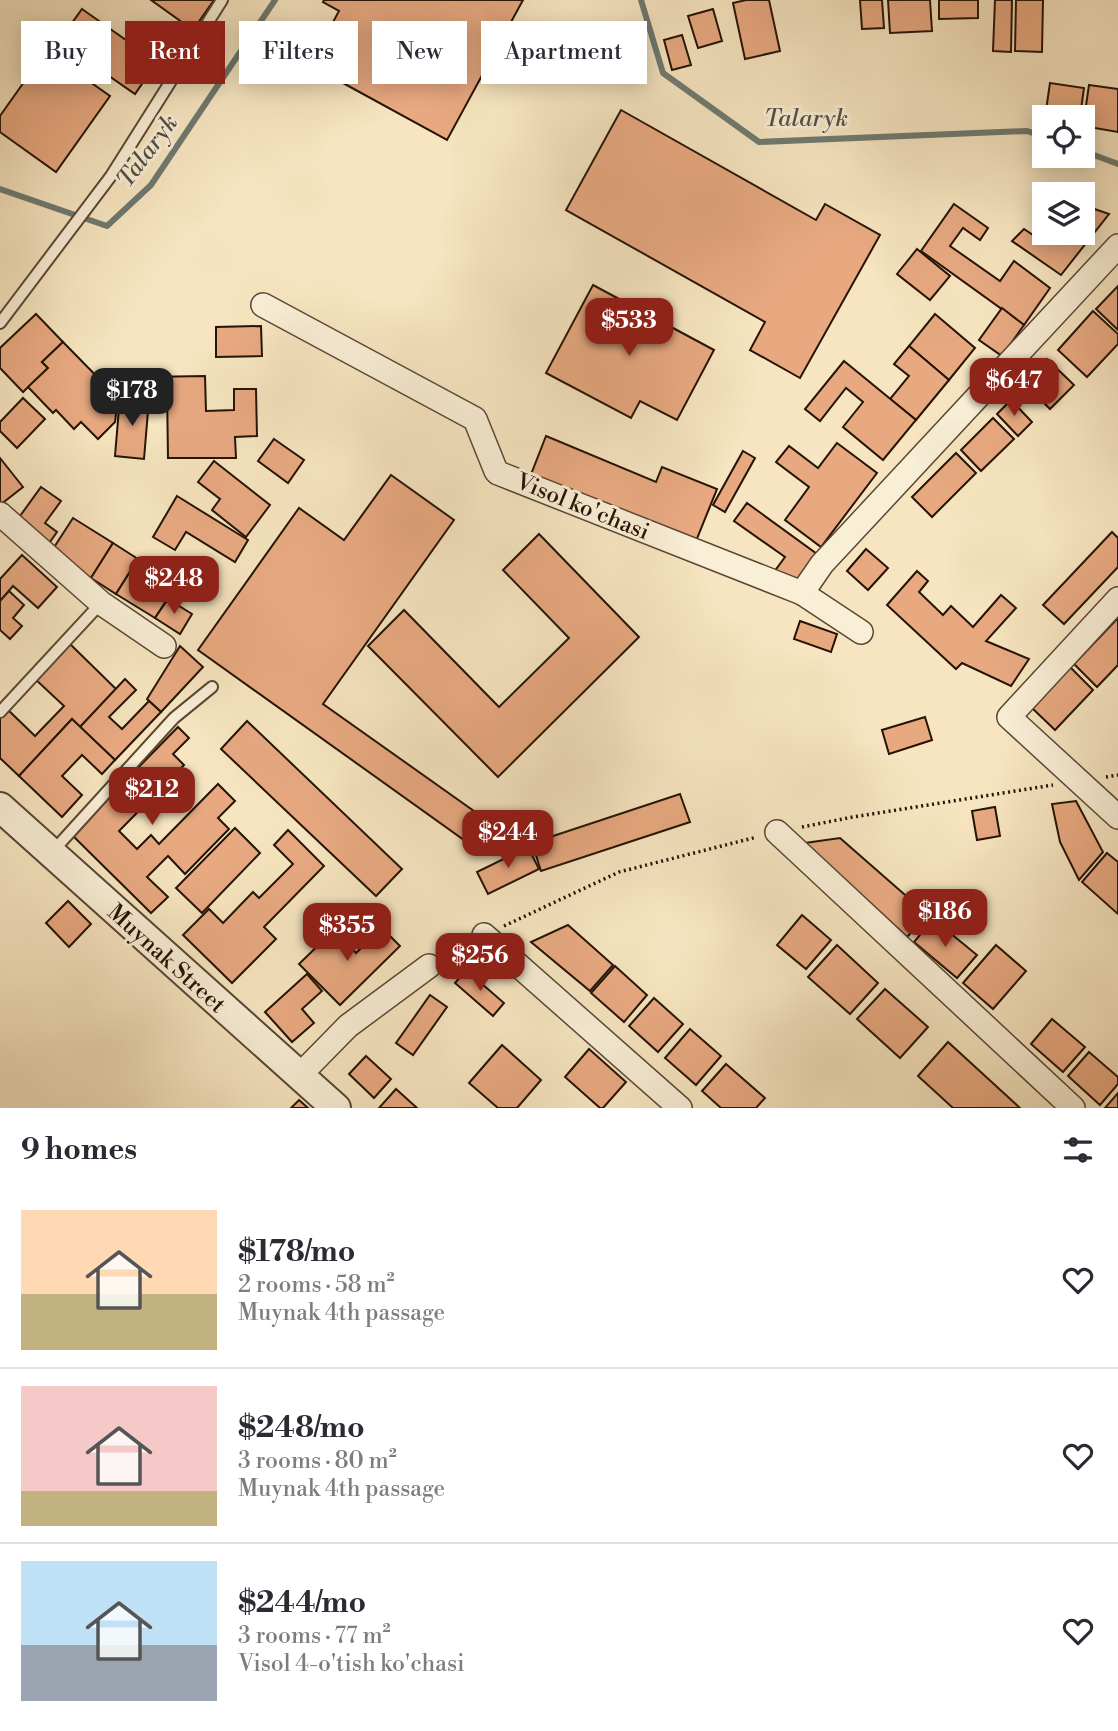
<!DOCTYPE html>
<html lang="en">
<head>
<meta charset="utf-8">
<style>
	:root { --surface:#fff; --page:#f7f7f7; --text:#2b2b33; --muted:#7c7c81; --line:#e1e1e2; --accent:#8f2418 }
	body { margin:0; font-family:"Libre Bodoni",serif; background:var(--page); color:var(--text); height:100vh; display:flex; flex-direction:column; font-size:26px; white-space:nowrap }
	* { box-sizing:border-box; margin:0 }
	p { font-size:23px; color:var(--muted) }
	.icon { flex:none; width:38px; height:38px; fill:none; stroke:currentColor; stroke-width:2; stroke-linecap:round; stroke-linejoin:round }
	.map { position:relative; height:1108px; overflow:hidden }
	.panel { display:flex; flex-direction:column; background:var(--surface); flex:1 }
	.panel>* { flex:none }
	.guide { position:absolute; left:21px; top:21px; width:700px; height:63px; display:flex; gap:14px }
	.fabs { position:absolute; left:1032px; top:105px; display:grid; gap:14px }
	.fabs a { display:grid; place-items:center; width:63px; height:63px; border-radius:0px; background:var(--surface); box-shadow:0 4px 18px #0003; font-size:35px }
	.price { position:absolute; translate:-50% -60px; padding:0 16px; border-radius:14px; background:var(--accent); color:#fff; font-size:23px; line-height:46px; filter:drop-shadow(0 2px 4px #0008) }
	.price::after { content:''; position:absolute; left:50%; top:42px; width:21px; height:16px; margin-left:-10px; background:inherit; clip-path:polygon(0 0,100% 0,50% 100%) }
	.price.on { background:#222; color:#fff }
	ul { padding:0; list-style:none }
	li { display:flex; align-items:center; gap:21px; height:175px; padding:0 21px }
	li+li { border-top:2px solid var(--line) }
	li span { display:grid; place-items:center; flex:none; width:196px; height:140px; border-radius:0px; color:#555 }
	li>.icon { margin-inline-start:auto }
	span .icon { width:84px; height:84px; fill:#fffc; stroke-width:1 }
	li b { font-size:30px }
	h2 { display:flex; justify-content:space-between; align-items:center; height:84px; padding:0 21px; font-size:30px }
	.chip { padding:0 24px; border-radius:0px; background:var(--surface); box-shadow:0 4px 18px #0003; font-size:24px; line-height:63px }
	.chip.on { background:var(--accent); color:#fff }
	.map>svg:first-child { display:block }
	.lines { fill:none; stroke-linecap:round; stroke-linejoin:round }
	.stream { stroke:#6e7a70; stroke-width:6 }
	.building { fill:#e8a981; stroke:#251305; stroke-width:2 }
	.service-casing { stroke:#594834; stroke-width:14 }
	.minor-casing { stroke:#594834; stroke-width:26 }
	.tertiary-casing { stroke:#594834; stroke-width:32 }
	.path { stroke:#251305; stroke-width:3.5; stroke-dasharray:2 3.5; stroke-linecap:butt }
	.service { stroke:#f9eed6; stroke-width:10 }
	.minor { stroke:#f9eed6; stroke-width:23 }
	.tertiary { stroke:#f9eed6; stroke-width:28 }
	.labels { text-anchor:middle; stroke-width:6; stroke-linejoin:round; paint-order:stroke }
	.street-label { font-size:23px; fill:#251305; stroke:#f9eed6 }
	.water-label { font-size:24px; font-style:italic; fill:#4f4f44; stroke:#f9eed6 }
</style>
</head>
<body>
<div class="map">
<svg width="1118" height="1108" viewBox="0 0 1118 1108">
	<rect width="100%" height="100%" fill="#f6e5c0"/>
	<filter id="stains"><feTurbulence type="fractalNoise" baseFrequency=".00286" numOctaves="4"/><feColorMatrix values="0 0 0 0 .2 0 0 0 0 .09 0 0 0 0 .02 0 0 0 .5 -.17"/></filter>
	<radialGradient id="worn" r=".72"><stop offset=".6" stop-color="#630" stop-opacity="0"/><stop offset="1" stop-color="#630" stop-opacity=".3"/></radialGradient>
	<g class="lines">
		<g class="stream">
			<polyline points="641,0 663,73 759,142 1027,131 1045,137"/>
			<polyline points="1083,151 1118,164"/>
			<polyline points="0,189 107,226 151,185 275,0"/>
		</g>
	</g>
	<g class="building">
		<polygon points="151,0 214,0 193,30"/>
		<polygon points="324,0 523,0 447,140 310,65 339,11 323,2"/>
		<polygon points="746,0 769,0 780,51 745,59 733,3"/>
		<polygon points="860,0 882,0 884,28 862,29"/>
		<polygon points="888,0 930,0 932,31 890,33"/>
		<polygon points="939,0 978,0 978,18 939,19"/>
		<polygon points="995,0 1012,0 1011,52 993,51"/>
		<polygon points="1016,0 1043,0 1042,52 1015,51"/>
		<polygon points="82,9 157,62 135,94 59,41"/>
		<polygon points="713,9 722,41 698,48 688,16"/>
		<polygon points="682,35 691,65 672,70 664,40"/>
		<polygon points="46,51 110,96 56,172 0,132 0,116"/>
		<polygon points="1050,83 1084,88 1080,117 1045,117"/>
		<polygon points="1089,85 1118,89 1118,132 1083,126"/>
		<polygon points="621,110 816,220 825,204 880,235 800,378 750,350 765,322 566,210"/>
		<polygon points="954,204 988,228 980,240 963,228 950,246 1000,281 1014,261 1050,288 1024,325 921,251"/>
		<polygon points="1083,205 1109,214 1061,275 1012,241 1024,229 1036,237 1045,225 1045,233 1083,233"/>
		<polygon points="917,249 950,276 930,300 897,274"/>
		<polygon points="593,285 714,350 677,420 640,401 631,418 546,373"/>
		<polygon points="1118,286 1118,330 1096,309"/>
		<polygon points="1002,308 1024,325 1002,356 979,340"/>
		<polygon points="1093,311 1118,334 1118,344 1087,377 1058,350"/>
		<polygon points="36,314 63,342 42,362 48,368 23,392 0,368 0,348"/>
		<polygon points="935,314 975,348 949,380 909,346"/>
		<polygon points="261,326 262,356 216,357 216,327"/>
		<polygon points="63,342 118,398 115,422 98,439 81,422 74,429 56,410 53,413 28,387 48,368 42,362"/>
		<polygon points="909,346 949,380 916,420 890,399 909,376 894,364"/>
		<polygon points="1047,359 1074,385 1050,409 1024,383"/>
		<polygon points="844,361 916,420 883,460 843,427 863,402 846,388 820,421 805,409"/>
		<polygon points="205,376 206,411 234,410 234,389 256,389 257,436 235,437 236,458 168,458 167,388 146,388 146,377"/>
		<polygon points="120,396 149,399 144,459 115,456"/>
		<polygon points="23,398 45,419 17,448 0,431 0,422"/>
		<polygon points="1011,400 1032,422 1018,436 997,414"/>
		<polygon points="993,418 1014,439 981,471 961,450"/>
		<polygon points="546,436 656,482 662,467 717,489 694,546 530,477"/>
		<polygon points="274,439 304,460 288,483 258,461"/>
		<polygon points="837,443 877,473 821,547 785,520 809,487 776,462 789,446 818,468"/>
		<polygon points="743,451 755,458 725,512 713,505"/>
		<polygon points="956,453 976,473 932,517 912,497"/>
		<polygon points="0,458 23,487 0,505"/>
		<polygon points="214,461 270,505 246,537 212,510 220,499 198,482"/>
		<polygon points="391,475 454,520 323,704 488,821 471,845 198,650 299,508 344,540"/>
		<polygon points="41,487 61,501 45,523 57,532 47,546 15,523"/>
		<polygon points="177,496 248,540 235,562 186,532 175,550 153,537"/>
		<polygon points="747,503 817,554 794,586 774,572 785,557 734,521"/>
		<polygon points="73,518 113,543 91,578 51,552"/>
		<polygon points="1112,532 1118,538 1118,567 1064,624 1043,605"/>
		<polygon points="539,534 639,637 498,777 368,646 404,610 499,707 569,638 503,570"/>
		<polygon points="113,543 138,559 116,594 91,578"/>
		<polygon points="866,549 888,568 868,590 847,571"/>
		<polygon points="22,555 57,587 38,608 13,586 0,601 0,579"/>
		<polygon points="138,559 155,570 150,578 158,584 163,576 177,584 155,618 116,594"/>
		<polygon points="917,571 928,581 919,592 943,615 951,606 973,627 1001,595 1016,608 986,641 1029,659 1011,686 962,663 956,669 887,605"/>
		<polygon points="9,591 24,605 13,618 22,626 10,639 0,630 0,601"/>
		<polygon points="168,599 192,614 180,634 155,618"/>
		<polygon points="1118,618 1118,665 1097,687 1074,664"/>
		<polygon points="800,621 837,634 831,652 794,639"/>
		<polygon points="68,642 116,689 80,727 72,719 19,776 0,758 0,714 6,708 35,736 64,706 34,678"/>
		<polygon points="180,646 203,667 161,712 147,699"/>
		<polygon points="1070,667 1093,690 1055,730 1032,708"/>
		<polygon points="125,679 136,690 109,717 122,729 149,701 161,712 115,760 80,727"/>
		<polygon points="925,717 932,740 889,754 882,730"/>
		<polygon points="72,719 115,760 102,774 82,755 62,776 82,795 62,817 19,776"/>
		<polygon points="247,721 402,869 376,896 221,749"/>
		<polygon points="178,727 189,738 173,754 184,765 119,831 137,849 151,835 159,844 218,784 235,801 218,818 229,829 185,874 168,856 147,877 168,897 151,913 72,835"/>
		<polygon points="680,794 690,822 541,871 532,843"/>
		<polygon points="1076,801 1103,852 1079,880 1060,842 1052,804"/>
		<polygon points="995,807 1000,836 977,840 972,811"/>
		<polygon points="235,828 260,853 202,913 176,888"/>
		<polygon points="288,830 324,866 264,927 276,939 232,983 183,935 209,909 223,923 253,892 259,898 293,864 274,845"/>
		<polygon points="840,838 928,915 907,937 805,843"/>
		<polygon points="528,847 539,869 488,894 477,872"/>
		<polygon points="1107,853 1118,862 1118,914 1082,882"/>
		<polygon points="68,901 91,924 69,947 46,923"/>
		<polygon points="802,915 831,940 806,969 777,945"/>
		<polygon points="933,919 977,955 957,978 914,942"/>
		<polygon points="568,925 613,965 590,991 531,942"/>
		<polygon points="382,928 400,946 340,1005 299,964 334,930 356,953"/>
		<polygon points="837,945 878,983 850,1014 808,977"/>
		<polygon points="996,945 1026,971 993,1009 963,983"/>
		<polygon points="615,966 647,995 624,1022 591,993"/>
		<polygon points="466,970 504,1003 493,1016 455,983"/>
		<polygon points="307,974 322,991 302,1009 314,1023 292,1042 265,1012"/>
		<polygon points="885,989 928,1027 900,1058 857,1019"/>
		<polygon points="430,995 447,1007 413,1055 396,1043"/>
		<polygon points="654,998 683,1024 658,1052 629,1026"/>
		<polygon points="1052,1019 1085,1047 1063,1072 1031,1044"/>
		<polygon points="690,1029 721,1056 696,1085 665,1058"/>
		<polygon points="948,1042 1020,1108 953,1108 918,1076"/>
		<polygon points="502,1045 541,1080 517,1108 498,1108 469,1083"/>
		<polygon points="589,1049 626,1082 603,1108 600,1108 565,1077"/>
		<polygon points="1089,1052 1118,1077 1118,1084 1100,1105 1068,1076"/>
		<polygon points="366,1056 391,1079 374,1098 349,1074"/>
		<polygon points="726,1064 765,1098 756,1108 721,1108 702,1091"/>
		<polygon points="396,1089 417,1108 379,1108"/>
		<polygon points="1118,1093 1118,1108 1105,1108"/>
		<polygon points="299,1100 308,1108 291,1108"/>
	</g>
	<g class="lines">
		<g class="service-casing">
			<g id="service">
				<polyline points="0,323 111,176 222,0"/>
				<polyline points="0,712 101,603"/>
				<polyline points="53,851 174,718 212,687"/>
			</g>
		</g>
		<g class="minor-casing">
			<g id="minor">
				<polyline points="263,305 475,419 496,471 498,473 802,593 861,632"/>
				<polyline points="0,514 101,603 164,646"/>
				<polyline points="802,593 822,564 1118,246"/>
				<polyline points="1118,599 1009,717 1118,817"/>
				<polyline points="777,832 1073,1108"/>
				<polyline points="484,935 680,1108"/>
				<polyline points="299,1076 348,1026 429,966"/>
			</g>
		</g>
		<g class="tertiary-casing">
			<polyline id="tertiary" points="0,807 336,1108"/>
		</g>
		<g class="path">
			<polyline points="1106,777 1118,775"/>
			<polyline points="802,827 853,817 1053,785"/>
			<polyline points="504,926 619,872 757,837"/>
			<polyline points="449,955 466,945"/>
		</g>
		<use href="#service" class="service"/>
		<use href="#minor" class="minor"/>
		<use href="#tertiary" class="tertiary"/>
	</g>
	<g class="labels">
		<g class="street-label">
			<text transform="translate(583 506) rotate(22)" y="8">Visol ko'chasi</text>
			<text transform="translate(167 958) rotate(42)" y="8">Muynak Street</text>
		</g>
		<g class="water-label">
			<text x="806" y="126">Talaryk</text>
			<text transform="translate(147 151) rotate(-53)" y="8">Talaryk</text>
		</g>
	</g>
	<rect width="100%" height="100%" filter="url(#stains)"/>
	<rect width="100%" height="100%" fill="url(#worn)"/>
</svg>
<div class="fabs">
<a><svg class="icon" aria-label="locate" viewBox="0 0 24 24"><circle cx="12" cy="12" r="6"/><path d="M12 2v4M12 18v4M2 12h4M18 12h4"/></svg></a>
<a><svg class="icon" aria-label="layers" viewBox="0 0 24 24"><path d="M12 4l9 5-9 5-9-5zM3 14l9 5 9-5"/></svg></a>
</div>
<b class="price" style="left:629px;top:358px">$533</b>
<b class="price" style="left:1014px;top:418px">$647</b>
<b class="price on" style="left:132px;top:428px">$178</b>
<b class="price" style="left:174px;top:616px">$248</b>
<b class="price" style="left:152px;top:827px">$212</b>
<b class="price" style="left:508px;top:870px">$244</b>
<b class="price" style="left:945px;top:949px">$186</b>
<b class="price" style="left:347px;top:963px">$355</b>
<b class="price" style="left:480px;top:993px">$256</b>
<div class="guide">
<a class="chip">Buy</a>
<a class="chip on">Rent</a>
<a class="chip">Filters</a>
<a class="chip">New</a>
<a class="chip">Apartment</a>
</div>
</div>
<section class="panel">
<h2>9 homes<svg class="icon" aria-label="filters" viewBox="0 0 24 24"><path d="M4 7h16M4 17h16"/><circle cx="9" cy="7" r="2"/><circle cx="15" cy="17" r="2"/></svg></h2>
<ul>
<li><span style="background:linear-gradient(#ffd9b3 60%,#c2b280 0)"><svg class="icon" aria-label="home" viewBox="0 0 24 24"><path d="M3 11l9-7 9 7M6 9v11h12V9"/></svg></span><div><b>$178/mo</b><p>2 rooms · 58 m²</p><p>Muynak 4th passage</p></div><svg class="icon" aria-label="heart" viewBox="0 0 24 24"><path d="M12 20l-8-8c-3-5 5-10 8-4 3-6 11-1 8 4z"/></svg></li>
<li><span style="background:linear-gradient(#f6c9c9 75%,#c2b280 0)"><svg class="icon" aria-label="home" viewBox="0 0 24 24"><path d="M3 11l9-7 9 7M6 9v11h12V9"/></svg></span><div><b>$248/mo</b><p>3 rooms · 80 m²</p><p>Muynak 4th passage</p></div><svg class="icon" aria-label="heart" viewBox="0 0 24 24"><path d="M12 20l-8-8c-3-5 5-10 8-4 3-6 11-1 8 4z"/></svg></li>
<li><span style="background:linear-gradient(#bfe0f5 60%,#9aa5b1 0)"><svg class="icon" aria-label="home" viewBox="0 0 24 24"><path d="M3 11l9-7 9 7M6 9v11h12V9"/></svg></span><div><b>$244/mo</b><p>3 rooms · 77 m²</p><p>Visol 4-o'tish ko'chasi</p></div><svg class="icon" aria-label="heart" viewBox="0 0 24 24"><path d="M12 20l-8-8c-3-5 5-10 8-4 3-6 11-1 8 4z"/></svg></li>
</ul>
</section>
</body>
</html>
